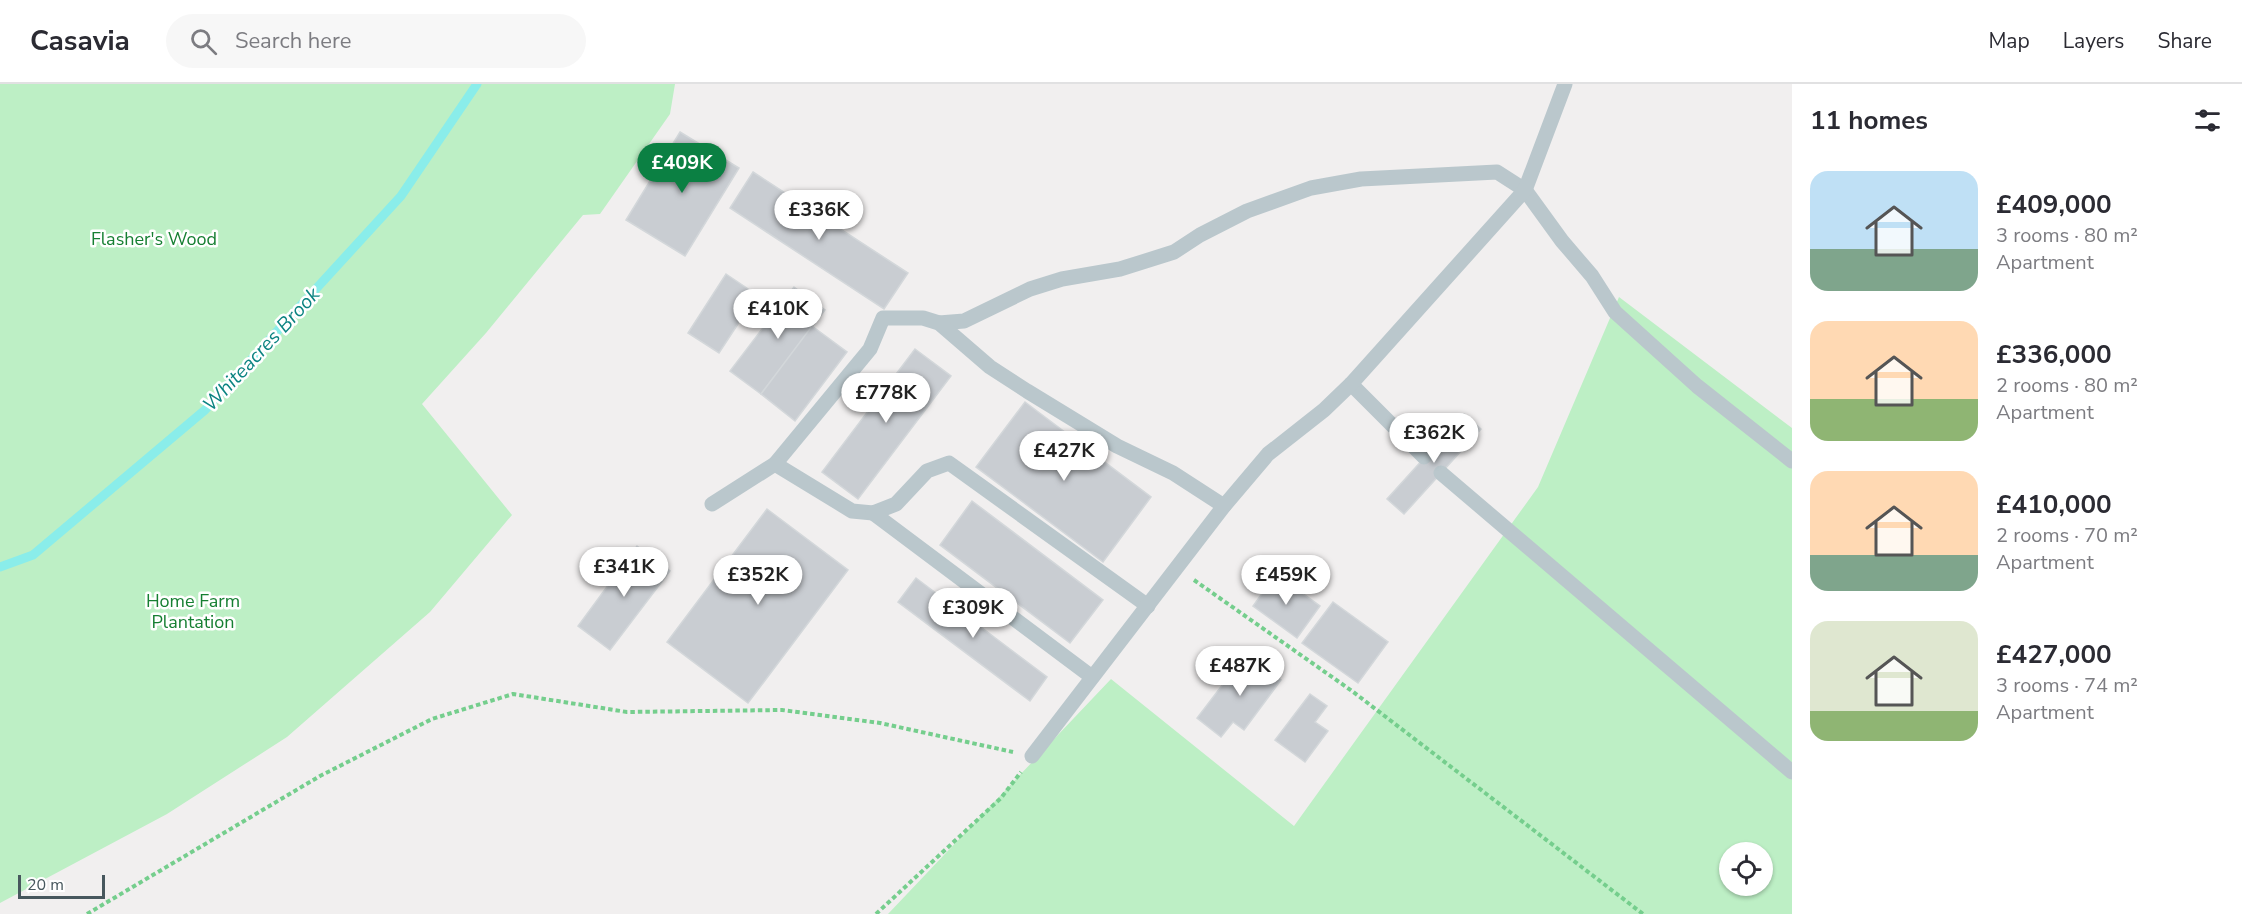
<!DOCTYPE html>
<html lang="en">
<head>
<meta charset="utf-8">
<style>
	:root { --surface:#fff; --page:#f7f7f7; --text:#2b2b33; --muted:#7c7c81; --line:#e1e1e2; --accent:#0b8043 }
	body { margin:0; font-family:"Nunito Sans",sans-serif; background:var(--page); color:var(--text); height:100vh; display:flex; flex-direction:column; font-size:22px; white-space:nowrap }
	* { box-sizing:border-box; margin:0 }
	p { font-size:20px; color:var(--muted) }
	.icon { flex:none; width:33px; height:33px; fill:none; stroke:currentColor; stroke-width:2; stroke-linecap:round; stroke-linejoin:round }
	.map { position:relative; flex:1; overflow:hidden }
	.side { display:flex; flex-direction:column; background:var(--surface); width:450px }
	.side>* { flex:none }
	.buttons { position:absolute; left:1719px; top:758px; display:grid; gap:12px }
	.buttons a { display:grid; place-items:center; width:54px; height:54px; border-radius:50%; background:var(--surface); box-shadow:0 2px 4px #0004; font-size:30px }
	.scale { position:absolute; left:18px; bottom:15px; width:87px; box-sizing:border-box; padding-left:6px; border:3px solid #47575d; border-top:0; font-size:16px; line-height:21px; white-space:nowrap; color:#47575d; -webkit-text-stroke:4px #fff; paint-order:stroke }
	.price { position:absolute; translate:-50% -51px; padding:0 14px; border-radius:21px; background:#fff; color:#222; font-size:20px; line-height:39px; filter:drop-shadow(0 2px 3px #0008) }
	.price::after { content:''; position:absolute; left:50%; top:36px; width:18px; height:14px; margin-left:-9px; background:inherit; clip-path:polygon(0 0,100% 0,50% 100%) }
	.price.selected { background:var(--accent); color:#fff }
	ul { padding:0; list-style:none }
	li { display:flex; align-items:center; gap:18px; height:150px; padding:0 18px }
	li span { display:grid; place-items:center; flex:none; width:168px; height:120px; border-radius:18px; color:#555 }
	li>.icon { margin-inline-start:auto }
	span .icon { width:72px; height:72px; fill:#fffc; stroke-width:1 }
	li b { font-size:26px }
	h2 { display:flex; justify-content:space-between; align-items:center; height:72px; padding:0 18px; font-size:26px }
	header { display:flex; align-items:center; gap:36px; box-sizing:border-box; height:84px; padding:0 30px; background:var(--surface); border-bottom:2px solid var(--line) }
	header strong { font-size:28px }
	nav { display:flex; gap:33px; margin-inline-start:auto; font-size:21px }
	.search { width:420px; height:54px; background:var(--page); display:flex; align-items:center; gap:15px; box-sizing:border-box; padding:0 21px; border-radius:33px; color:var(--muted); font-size:22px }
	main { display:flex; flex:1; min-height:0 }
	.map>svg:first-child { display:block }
	.green { fill:#bdefc5; fill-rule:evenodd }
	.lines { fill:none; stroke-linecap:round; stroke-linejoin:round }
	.stream { stroke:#8aedea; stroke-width:9 }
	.building { fill:#c9cdd2; stroke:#d3d7da; stroke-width:1.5 }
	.path { stroke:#75ce8d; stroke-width:4; stroke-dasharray:4.5 3; stroke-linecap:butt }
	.lane { stroke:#bac7cc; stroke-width:15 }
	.labels { text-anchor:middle; stroke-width:5; stroke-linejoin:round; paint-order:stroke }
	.park-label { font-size:18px; fill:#167f32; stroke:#fff }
	.water-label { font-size:20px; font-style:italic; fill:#0c8482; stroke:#fff }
</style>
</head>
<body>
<header>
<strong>Casavia</strong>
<div class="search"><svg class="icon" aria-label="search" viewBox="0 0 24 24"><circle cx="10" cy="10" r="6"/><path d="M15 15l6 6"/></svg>Search here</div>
<nav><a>Map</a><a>Layers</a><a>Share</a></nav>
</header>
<main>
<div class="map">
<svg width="1792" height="830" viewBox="0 0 1792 830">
	<rect width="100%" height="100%" fill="#f1efef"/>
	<g class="green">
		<polygon points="0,0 675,0 670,30 600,130 583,131 486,249 422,320 512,431 430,528 287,653 167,730 0,819"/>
		<path d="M 1619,213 L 1792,344 L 1792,830 L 888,830 L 1111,595 L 1294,742 L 1538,403 ZM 1730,768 L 1762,768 L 1762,801 L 1730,801 Z"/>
	</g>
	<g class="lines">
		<polyline class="stream" points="0,483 33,471 205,326 401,112 477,0"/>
	</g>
	<g class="building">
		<polygon points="680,48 739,84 685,172 626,136"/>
		<polygon points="753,88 908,189 884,225 730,124"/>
		<polygon points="726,190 757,211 719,269 688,249"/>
		<polygon points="794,203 825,226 761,310 730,287"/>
		<polygon points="812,242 847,268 795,337 761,310"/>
		<polygon points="915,265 951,292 858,415 822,388"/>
		<polygon points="1025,318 1151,413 1103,478 976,383"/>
		<polygon points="1464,330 1481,345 1404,430 1387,415"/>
		<polygon points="972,417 1103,516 1070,559 940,461"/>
		<polygon points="767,425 848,486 748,619 667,558"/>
		<polygon points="637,462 670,487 610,566 578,542"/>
		<polygon points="1276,490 1320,522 1297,554 1253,522"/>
		<polygon points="916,494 1047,593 1030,617 898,518"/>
		<polygon points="1333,518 1388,558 1358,599 1302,559"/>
		<polygon points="1246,570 1281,596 1244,646 1233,638 1221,653 1197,634"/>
		<polygon points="1310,610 1327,622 1315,638 1328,647 1305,678 1275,656"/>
	</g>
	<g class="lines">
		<g class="path">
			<polyline points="1194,496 1352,607 1643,830"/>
			<polyline points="87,830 320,692 432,635 513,610 627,628 782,626 880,639 1013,668"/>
			<polyline points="876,830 1001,714 1021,688"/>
		</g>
		<g class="lane">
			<polyline points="939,239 964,237 1030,205 1062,195 1120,185 1174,168 1200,151 1247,127 1311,104 1361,95 1497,88 1525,106 1562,157 1592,192 1615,228 1697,302 1792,377"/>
			<polyline points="1351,300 1424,373"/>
			<polyline points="775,380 870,265 883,234 923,234 939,239 990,283 1027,307 1117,362 1173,389 1224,422"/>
			<polyline points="1441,389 1792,688"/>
			<polyline points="712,420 775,380 852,427 873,429 896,420 927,387 949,379 1148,522"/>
			<polyline points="873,429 1092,593"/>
			<polyline points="1032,672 1224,422 1268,370 1324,326 1351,300 1525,106 1565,0"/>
		</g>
	</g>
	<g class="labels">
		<g class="park-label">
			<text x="154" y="161">Flasher's Wood</text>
			<text x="193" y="523">Home Farm<tspan x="193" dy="21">Plantation</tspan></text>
		</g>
		<g class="water-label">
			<text transform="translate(261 265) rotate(-47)" y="7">Whiteacres Brook</text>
		</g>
	</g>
</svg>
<div class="buttons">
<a><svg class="icon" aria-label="locate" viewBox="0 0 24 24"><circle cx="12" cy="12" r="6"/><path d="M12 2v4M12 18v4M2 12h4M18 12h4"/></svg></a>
</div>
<div class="scale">20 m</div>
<b class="price selected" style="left:682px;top:110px">£409K</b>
<b class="price" style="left:819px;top:157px">£336K</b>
<b class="price" style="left:778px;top:256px">£410K</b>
<b class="price" style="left:886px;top:340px">£778K</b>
<b class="price" style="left:1434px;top:380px">£362K</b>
<b class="price" style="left:1064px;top:398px">£427K</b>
<b class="price" style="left:624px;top:514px">£341K</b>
<b class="price" style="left:758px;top:522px">£352K</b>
<b class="price" style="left:1286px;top:522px">£459K</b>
<b class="price" style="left:973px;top:555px">£309K</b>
<b class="price" style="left:1240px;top:613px">£487K</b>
</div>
<section class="side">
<h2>11 homes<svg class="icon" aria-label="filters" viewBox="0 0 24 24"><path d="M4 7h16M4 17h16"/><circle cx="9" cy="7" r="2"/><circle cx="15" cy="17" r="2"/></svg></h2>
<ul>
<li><span style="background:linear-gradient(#bfe0f5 65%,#7fa58c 0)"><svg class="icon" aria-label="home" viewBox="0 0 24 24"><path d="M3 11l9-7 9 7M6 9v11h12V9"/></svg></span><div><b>£409,000</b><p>3 rooms · 80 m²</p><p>Apartment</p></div></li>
<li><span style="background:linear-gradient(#ffd9b3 65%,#8fb573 0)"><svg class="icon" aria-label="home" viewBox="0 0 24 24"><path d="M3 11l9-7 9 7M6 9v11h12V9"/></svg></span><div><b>£336,000</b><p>2 rooms · 80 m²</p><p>Apartment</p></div></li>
<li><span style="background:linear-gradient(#ffd9b3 70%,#7fa58c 0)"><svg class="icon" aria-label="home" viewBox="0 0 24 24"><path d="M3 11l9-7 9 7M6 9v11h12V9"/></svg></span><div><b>£410,000</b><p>2 rooms · 70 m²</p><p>Apartment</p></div></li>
<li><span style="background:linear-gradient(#dfe7d0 75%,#8fb573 0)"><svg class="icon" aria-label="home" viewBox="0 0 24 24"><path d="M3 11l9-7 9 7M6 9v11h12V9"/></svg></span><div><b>£427,000</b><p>3 rooms · 74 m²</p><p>Apartment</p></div></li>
</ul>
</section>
</main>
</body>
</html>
